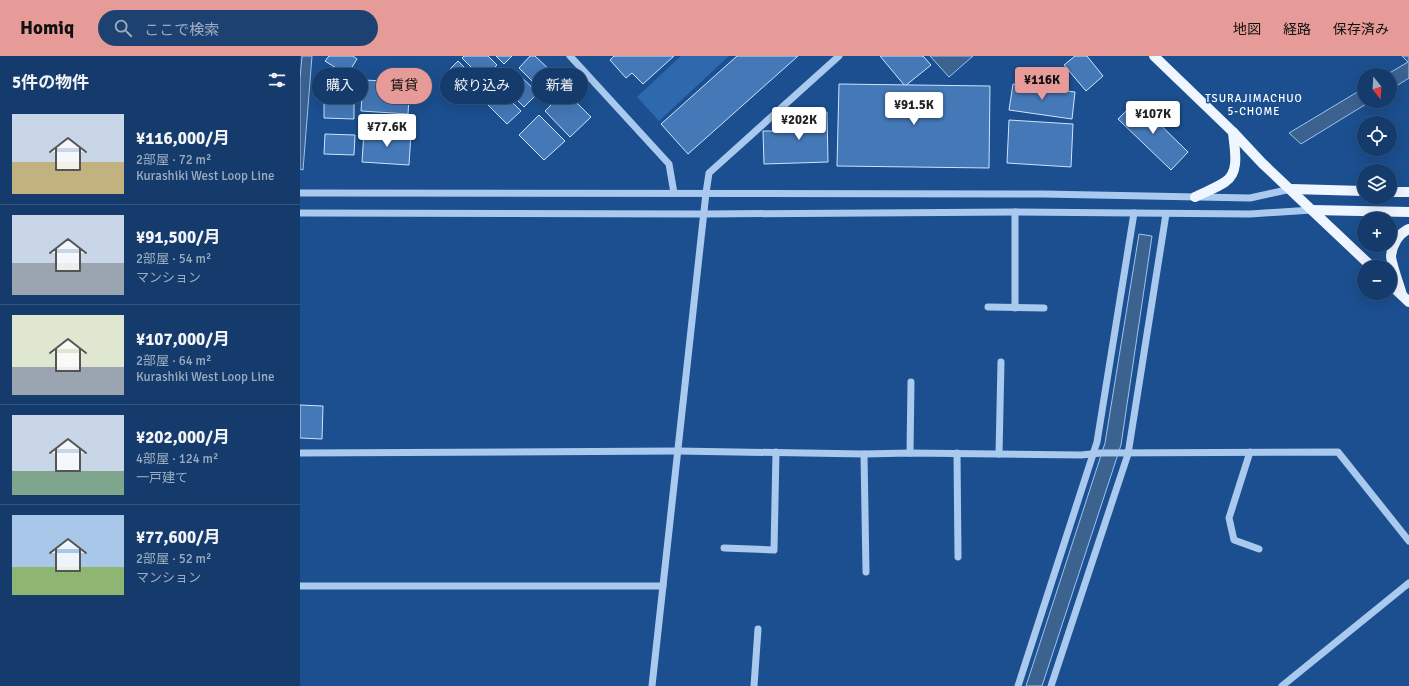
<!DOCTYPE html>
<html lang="ja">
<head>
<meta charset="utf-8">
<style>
	:root { --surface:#143b6b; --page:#1d4271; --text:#f1f3f6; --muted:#9dadc1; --line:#33557e; --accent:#e69b98 }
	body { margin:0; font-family:Signika,"Noto Sans JP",sans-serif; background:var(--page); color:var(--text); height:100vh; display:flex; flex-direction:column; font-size:15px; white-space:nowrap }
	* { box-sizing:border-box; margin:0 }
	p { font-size:13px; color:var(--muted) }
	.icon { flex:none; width:22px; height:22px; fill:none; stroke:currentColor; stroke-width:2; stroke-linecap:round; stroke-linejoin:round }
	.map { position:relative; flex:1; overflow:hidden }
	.side { display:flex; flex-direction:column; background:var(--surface); width:300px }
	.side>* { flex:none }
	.banner { position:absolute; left:12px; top:12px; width:380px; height:36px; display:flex; gap:8px }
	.needle { width:26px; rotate:162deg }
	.controls { position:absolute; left:1057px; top:12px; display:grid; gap:8px }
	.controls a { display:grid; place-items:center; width:40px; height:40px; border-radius:50%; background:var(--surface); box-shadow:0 4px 16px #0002,0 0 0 1px var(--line); font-size:20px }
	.price { position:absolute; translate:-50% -34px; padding:0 9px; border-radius:4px; background:#fff; color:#222; font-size:13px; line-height:26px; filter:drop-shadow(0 1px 2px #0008) }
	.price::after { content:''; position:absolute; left:50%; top:24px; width:12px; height:9px; margin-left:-6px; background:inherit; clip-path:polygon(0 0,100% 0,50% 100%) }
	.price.active { background:var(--accent); color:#111 }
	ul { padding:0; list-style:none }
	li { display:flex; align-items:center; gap:12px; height:100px; padding:0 12px }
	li+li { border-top:1px solid var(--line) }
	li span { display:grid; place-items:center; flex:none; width:112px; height:80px; border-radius:0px; color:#555 }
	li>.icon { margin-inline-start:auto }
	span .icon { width:48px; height:48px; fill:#fffc; stroke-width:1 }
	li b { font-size:17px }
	h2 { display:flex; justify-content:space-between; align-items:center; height:48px; padding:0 12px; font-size:17px }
	.tag { padding:0 14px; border-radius:18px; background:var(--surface); box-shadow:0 4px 16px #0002,0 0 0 1px var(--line); font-size:14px; line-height:36px }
	.tag.active { background:var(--accent); color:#111 }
	header { display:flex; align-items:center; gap:24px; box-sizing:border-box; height:56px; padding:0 20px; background:var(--accent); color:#111 }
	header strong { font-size:19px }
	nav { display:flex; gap:22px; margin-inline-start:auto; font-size:14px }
	.search { width:280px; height:36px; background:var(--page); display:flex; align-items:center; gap:10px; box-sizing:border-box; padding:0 14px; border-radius:22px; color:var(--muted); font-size:15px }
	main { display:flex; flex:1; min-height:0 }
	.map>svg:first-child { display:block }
	.green { fill:#2e69ad }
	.water { fill:#3c6290; stroke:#9cc4f0 }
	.building { fill:#4478b7; stroke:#cfe3fa }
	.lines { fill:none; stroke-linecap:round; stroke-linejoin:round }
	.minor { stroke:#a9c9ee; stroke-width:7 }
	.major { stroke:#f0f6ff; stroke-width:10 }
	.labels { text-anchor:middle; stroke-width:3; stroke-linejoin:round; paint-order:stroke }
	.neighbourhood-label { font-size:11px; letter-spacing:1px; fill:#fff; stroke:#1b4f8f }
</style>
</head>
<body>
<header>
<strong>Homiq</strong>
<div class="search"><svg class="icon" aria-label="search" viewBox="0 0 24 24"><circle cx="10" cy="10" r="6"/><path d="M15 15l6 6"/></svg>ここで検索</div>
<nav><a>地図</a><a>経路</a><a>保存済み</a></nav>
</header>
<main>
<section class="side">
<h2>5件の物件<svg class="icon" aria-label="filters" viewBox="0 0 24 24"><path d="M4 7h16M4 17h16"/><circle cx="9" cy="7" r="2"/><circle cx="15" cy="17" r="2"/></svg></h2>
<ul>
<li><span style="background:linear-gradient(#c9d6e8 60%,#c2b280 0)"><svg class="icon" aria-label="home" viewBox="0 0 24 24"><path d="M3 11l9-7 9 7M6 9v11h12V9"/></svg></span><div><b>¥116,000/月</b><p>2部屋 · 72 m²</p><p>Kurashiki West Loop Line</p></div></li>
<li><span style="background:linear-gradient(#c9d6e8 60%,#9aa5b1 0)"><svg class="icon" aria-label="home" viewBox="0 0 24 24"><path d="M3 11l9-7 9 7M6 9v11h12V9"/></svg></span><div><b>¥91,500/月</b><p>2部屋 · 54 m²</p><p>マンション</p></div></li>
<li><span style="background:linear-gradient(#dfe7d0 65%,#9aa5b1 0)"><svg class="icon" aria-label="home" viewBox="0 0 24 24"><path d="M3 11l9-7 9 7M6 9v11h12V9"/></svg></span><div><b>¥107,000/月</b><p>2部屋 · 64 m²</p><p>Kurashiki West Loop Line</p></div></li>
<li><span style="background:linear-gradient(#c9d6e8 70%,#7fa58c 0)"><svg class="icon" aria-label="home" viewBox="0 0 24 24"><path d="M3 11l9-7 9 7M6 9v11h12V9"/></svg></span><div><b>¥202,000/月</b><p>4部屋 · 124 m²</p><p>一戸建て</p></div></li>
<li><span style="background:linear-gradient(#a9c7e8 65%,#8fb573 0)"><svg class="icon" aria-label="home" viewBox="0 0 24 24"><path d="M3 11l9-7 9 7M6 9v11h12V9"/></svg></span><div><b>¥77,600/月</b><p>2部屋 · 52 m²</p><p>マンション</p></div></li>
</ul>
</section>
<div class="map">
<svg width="1109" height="630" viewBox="0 0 1109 630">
	<rect width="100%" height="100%" fill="#1b4f8f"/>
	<polygon class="green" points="381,0 429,0 359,65 337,41"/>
	<g class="water">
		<polygon points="2,0 12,0 3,114 0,113 0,22"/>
		<polygon points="630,0 673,0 649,21"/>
		<polygon points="1102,0 1109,0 1109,22 1090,34 1090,19 1086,19 1108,6"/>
		<polygon points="1064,32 1064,45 1071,45 1001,88 989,77"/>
		<polygon points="839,178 852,180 821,389 742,630 726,630 805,387"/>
	</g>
	<g class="building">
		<polygon points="29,0 53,0 57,3 47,19 25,5"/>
		<polygon points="164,0 188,0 197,9 183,23 162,2"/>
		<polygon points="196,0 212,0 204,8"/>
		<polygon points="230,0 235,0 254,18 240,33 219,12"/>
		<polygon points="314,0 374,0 343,28 332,17 326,22 310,4"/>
		<polygon points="437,0 498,0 388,98 361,68"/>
		<polygon points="580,0 623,0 631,9 605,30"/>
		<polygon points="775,0 787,0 803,20 786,35 764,9"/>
		<polygon points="158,5 179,26 165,40 144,19"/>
		<polygon points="216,16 238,37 224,51 203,30"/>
		<polygon points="63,24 110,26 108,58 61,55"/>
		<polygon points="539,28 690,30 689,112 537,110"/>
		<polygon points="713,28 775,36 772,63 709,54"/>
		<polygon points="200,34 221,55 207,68 186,47"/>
		<polygon points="265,35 291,61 270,81 245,55"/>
		<polygon points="24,42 54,44 54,63 24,62"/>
		<polygon points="836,45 888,96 871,114 818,63"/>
		<polygon points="527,56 528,106 464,108 463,75 489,75 489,57"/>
		<polygon points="239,59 265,85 244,104 219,79"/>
		<polygon points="709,64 773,68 771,111 707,107"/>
		<polygon points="64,75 111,77 109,109 62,106"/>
		<polygon points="25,78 55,79 54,99 24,98"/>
		<polygon points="0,349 23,350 22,383 0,382"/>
	</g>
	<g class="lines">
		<g class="minor">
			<polyline points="270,0 369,108 374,137"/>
			<polyline points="0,137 743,138 950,142 991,133"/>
			<polyline points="715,156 715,252"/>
			<polyline points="0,157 404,158 715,156 950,158 1012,154"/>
			<polyline points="688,251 744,252"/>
			<polyline points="950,396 929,462 934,484 959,493"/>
			<polyline points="0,397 378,395 564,398 610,397 781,399 801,397 1038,396 1109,485"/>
			<polyline points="610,397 611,326"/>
			<polyline points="657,397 658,501"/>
			<polyline points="564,398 566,516"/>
			<polyline points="699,398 701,306"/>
			<polyline points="424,492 474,494 476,396"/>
			<polyline points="0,530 363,530"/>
			<polyline points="352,630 406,137 409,117 539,0"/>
			<polyline points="454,630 458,573"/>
			<polyline points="718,630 797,386 834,157"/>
			<polyline points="751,630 828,398 866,158"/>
			<polyline points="982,630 1109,527"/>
		</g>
		<g class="major">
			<polyline points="854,0 933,76 962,107 1072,211"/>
			<polyline points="991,133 1064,135"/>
			<polyline points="1090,136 1109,136"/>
			<path d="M 895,141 C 905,136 916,132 925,126 C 941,116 934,91 933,76"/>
			<polyline points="1012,154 1109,156"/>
			<polyline points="1090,228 1109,246"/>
			<path d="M 1102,239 C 1100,231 1091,207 1091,200 C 1092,189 1099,177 1109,173"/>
		</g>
	</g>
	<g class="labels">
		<g class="neighbourhood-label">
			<text x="954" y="46">TSURAJIMACHUO<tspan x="954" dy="13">5-CHOME</tspan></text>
		</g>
	</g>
</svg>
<div class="controls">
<a><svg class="needle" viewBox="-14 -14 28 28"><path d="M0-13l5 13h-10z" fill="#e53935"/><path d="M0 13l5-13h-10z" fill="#9dadc1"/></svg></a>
<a><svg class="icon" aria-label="locate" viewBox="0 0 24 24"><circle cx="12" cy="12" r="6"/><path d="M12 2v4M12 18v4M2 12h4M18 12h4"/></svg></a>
<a><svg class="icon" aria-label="layers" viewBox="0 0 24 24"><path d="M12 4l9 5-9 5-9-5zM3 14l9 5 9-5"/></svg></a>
<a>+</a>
<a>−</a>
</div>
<b class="price active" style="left:742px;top:45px">¥116K</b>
<b class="price" style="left:614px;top:70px">¥91.5K</b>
<b class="price" style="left:853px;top:79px">¥107K</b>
<b class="price" style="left:499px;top:85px">¥202K</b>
<b class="price" style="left:87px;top:92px">¥77.6K</b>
<div class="banner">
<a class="tag">購入</a>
<a class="tag active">賃貸</a>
<a class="tag">絞り込み</a>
<a class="tag">新着</a>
</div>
</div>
</main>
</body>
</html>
